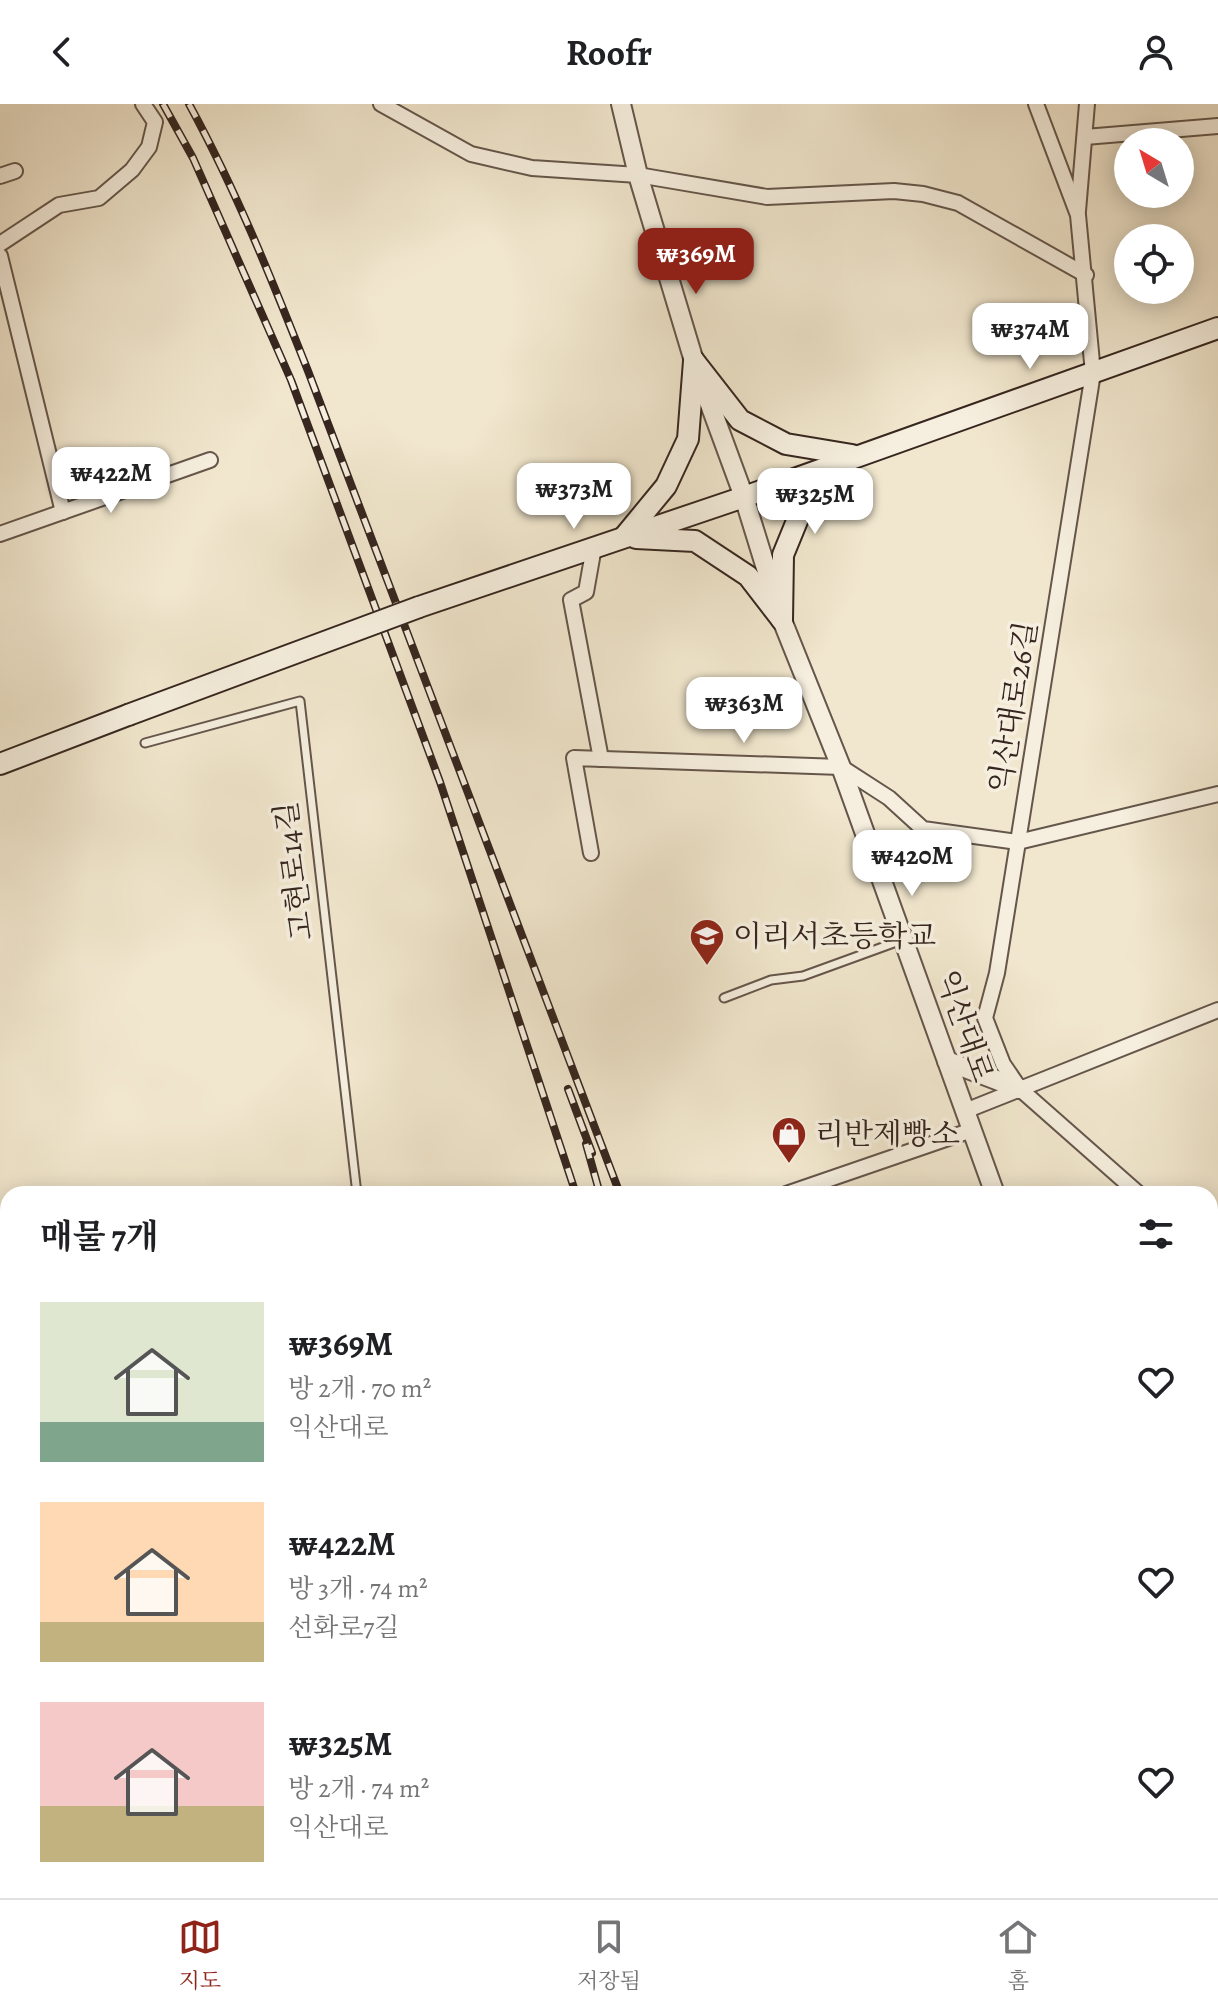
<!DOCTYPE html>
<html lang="ko">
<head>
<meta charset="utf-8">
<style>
	:root { --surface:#fff; --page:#f6f6f6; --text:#202124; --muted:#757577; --line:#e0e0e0; --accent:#8f2418 }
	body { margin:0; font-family:Alegreya,"Noto Serif KR",serif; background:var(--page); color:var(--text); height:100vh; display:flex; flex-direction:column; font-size:30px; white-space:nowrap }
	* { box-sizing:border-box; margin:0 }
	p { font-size:26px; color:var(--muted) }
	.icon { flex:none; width:44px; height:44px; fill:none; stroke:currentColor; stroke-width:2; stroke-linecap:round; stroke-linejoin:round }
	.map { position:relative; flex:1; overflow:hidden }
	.sheet { position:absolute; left:0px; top:1082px; width:1218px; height:712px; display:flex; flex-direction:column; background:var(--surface); border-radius:24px 24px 0 0; box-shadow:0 4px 20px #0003 }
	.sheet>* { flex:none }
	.needle { width:52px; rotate:322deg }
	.buttons { position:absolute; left:1114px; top:24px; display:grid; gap:16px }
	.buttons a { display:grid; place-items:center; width:80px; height:80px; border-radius:50%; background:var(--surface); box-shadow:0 4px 20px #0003; font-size:40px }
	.price { position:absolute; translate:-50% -68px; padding:0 18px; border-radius:16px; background:#fff; color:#222; font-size:26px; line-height:52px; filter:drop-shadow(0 2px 4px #0008) }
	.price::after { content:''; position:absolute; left:50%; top:48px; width:24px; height:18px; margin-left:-12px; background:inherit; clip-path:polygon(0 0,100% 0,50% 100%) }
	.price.on { background:var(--accent); color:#fff }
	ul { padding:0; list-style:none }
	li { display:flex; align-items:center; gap:24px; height:200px; padding:0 40px }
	li span { display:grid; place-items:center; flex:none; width:224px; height:160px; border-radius:0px; color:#555 }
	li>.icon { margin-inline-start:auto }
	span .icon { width:96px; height:96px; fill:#fffc; stroke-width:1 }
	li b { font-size:34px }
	h2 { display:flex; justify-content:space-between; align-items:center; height:96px; padding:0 40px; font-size:34px }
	header { display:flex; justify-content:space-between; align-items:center; height:104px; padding:0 40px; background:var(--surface); font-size:36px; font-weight:700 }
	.tabs { display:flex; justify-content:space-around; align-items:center; height:112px; border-top:2px solid var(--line); background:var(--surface); font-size:22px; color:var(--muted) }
	.tabs a { display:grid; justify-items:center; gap:4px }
	.tabs .on { color:var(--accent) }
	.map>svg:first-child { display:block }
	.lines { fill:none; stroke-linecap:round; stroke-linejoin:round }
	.service-casing { stroke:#65564b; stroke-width:11 }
	.minor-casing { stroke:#65564b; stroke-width:18 }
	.tertiary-casing { stroke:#65564b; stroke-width:22 }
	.secondary-casing { stroke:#36261f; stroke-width:24 }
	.service { stroke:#f6efdf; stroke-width:7 }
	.minor { stroke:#f6efdf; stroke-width:14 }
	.tertiary { stroke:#f6efdf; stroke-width:18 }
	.secondary { stroke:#f6efdf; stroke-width:20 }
	.rail-casing { stroke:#36261f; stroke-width:8 }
	.rail { stroke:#f6efdf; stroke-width:5; stroke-dasharray:15; stroke-linecap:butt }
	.secondary-bridge-casing { stroke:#36261f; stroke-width:24; stroke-linecap:butt }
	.secondary-bridge { stroke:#f6efdf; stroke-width:20 }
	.labels { text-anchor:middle; stroke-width:7; stroke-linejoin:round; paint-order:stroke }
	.street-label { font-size:30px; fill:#36261f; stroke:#f6efdf }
	.poi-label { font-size:30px; fill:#36261f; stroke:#f6efdf; text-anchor:start }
</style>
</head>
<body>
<header><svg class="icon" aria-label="back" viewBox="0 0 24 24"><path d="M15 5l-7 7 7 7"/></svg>Roofr<svg class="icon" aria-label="person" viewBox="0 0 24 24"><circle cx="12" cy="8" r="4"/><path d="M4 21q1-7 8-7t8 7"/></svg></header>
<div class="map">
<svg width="1218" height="1794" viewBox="0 0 1218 1794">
	<rect width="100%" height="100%" fill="#f1e7ce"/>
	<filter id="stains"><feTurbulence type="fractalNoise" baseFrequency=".0025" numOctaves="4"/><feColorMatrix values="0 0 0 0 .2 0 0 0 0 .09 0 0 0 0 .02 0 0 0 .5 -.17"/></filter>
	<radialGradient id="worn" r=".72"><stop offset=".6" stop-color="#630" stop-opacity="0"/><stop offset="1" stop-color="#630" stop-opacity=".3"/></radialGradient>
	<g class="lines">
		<g class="service-casing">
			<g id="service">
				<polyline points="145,639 300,597 357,1090"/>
				<polyline points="724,894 771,876 803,872 902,836"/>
			</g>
		</g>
		<g class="minor-casing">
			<g id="minor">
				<polyline points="381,0 471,50 532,64 638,71 767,93 894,87 923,90 958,99 1086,171"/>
				<polyline points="1036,0 1078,111 1093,269 997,869 985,914 1003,960 1020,985 1139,1090"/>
				<polyline points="1085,33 1218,22"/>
				<polyline points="0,72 15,67"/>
				<polyline points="1078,107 1087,0"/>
				<polyline points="0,140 59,101 99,94 132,66 149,43 155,18 143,0"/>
				<polyline points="0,152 63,408"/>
				<polyline points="0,430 210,356"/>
				<polyline points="594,443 586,488 571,496 601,655"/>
				<polyline points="591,749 574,654 841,663 889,694 923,725 1018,738 1218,690"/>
				<polyline points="965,1007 1218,906"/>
				<polyline points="786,1090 972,1026"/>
				<polyline points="1210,1152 1218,1159"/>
				<polyline points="0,1385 8,1393"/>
				<polyline points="1210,1473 1218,1470"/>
				<polyline points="0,1695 8,1692"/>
				<polyline points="190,1786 193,1794"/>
				<polyline points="272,1786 275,1794"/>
				<polyline points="157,1794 177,1786"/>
			</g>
		</g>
		<g class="tertiary-casing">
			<g id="tertiary">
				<polyline points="621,0 638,71 694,257 744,393 782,516 841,663 995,1090"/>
				<polyline points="947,957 1020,985"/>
				<polyline points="1210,1684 1218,1706"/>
			</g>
		</g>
		<g class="secondary-casing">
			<g id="secondary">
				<polyline points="694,257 740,316 786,340 852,351"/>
				<polyline points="624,433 666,382 688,335 694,257"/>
				<polyline points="636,434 695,437 748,472 782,516"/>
				<polyline points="419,503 744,393 1218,224"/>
				<polyline points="782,516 783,451 806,395 847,359"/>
				<polyline points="0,660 128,611"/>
			</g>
		</g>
		<use href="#service" class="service"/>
		<use href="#minor" class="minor"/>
		<use href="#tertiary" class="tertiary"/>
		<use href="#secondary" class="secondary"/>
		<g class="rail-casing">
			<g id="rail">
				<polyline points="163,0 193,54 291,276 440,678 576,1090"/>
				<path d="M 189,0 C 236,86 272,176 308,267 L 620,1090"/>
				<polyline points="568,985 592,1049"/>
				<polyline points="586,1040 600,1090"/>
				<polyline points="740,1786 744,1794"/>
				<polyline points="777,1786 780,1794"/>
				<polyline points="823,1786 826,1794"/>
				<polyline points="869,1786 872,1794"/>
				<polyline points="924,1786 927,1794"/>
				<polyline points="959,1786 962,1794"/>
			</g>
		</g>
		<use href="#rail" class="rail"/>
		<g class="secondary-bridge-casing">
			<polyline id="secondary-bridge" points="128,611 419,503"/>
		</g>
		<use href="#secondary-bridge" class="secondary-bridge"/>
	</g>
	<defs>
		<g id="school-pin" transform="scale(1.8)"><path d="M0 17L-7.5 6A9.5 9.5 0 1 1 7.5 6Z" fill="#8f2418" stroke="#f6efdf"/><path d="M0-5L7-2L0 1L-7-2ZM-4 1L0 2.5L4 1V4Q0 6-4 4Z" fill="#fff"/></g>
		<g id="shop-pin" transform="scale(1.8)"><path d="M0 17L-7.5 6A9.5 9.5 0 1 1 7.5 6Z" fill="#8f2418" stroke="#f6efdf"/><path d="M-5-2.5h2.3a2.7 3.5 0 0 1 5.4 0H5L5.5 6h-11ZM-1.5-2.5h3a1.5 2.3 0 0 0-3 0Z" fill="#fff"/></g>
	</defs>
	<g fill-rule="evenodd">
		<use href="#school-pin" x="707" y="832"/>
		<use href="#shop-pin" x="789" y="1030"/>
	</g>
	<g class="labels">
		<g class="street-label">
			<text transform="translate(1013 603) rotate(-81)" y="10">익산대로26길</text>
			<text transform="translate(294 767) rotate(-97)" y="10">고현로14길</text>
			<text transform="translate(965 922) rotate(71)" y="10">익산대로</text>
		</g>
		<g class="poi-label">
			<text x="733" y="842">이리서초등학교</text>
			<text x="815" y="1040">리반제빵소</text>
		</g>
	</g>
	<rect width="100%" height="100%" filter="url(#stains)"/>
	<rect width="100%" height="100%" fill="url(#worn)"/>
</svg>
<div class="buttons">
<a><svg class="needle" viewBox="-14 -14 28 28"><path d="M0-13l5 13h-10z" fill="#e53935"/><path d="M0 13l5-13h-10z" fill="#757577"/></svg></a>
<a><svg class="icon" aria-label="locate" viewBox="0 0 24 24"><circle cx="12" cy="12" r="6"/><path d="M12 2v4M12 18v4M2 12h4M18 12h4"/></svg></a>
</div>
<b class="price on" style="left:696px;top:192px">₩369M</b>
<b class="price" style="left:1030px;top:267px">₩374M</b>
<b class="price" style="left:111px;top:411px">₩422M</b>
<b class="price" style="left:574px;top:427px">₩373M</b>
<b class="price" style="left:815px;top:432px">₩325M</b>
<b class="price" style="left:744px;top:641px">₩363M</b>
<b class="price" style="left:912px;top:794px">₩420M</b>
<section class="sheet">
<h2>매물 7개<svg class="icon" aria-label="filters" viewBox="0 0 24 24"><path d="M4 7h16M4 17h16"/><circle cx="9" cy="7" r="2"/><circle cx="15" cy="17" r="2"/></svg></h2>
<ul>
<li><span style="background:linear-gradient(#dfe7d0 75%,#7fa58c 0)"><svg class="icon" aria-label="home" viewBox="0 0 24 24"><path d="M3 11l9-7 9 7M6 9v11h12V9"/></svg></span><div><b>₩369M</b><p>방 2개 · 70 m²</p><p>익산대로</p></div><svg class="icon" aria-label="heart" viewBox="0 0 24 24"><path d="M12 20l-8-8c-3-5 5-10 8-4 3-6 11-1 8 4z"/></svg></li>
<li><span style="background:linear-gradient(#ffd9b3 75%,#c2b280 0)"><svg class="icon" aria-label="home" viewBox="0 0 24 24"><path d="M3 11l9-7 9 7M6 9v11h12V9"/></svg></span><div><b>₩422M</b><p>방 3개 · 74 m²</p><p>선화로7길</p></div><svg class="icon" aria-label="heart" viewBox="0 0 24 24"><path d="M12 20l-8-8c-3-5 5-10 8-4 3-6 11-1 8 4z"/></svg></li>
<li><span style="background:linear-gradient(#f6c9c9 65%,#c2b280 0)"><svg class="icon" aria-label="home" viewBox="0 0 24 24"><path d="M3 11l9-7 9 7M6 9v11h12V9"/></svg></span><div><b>₩325M</b><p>방 2개 · 74 m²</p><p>익산대로</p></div><svg class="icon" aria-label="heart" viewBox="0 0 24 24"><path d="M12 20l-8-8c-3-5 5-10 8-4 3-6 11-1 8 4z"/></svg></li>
</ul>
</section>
</div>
<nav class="tabs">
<a class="on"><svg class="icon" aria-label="map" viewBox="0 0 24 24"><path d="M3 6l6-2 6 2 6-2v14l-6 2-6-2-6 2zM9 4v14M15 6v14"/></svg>지도</a>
<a><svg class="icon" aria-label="saved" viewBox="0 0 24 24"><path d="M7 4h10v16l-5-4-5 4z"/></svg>저장됨</a>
<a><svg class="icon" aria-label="home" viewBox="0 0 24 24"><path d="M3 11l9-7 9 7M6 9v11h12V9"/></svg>홈</a>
</nav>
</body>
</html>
